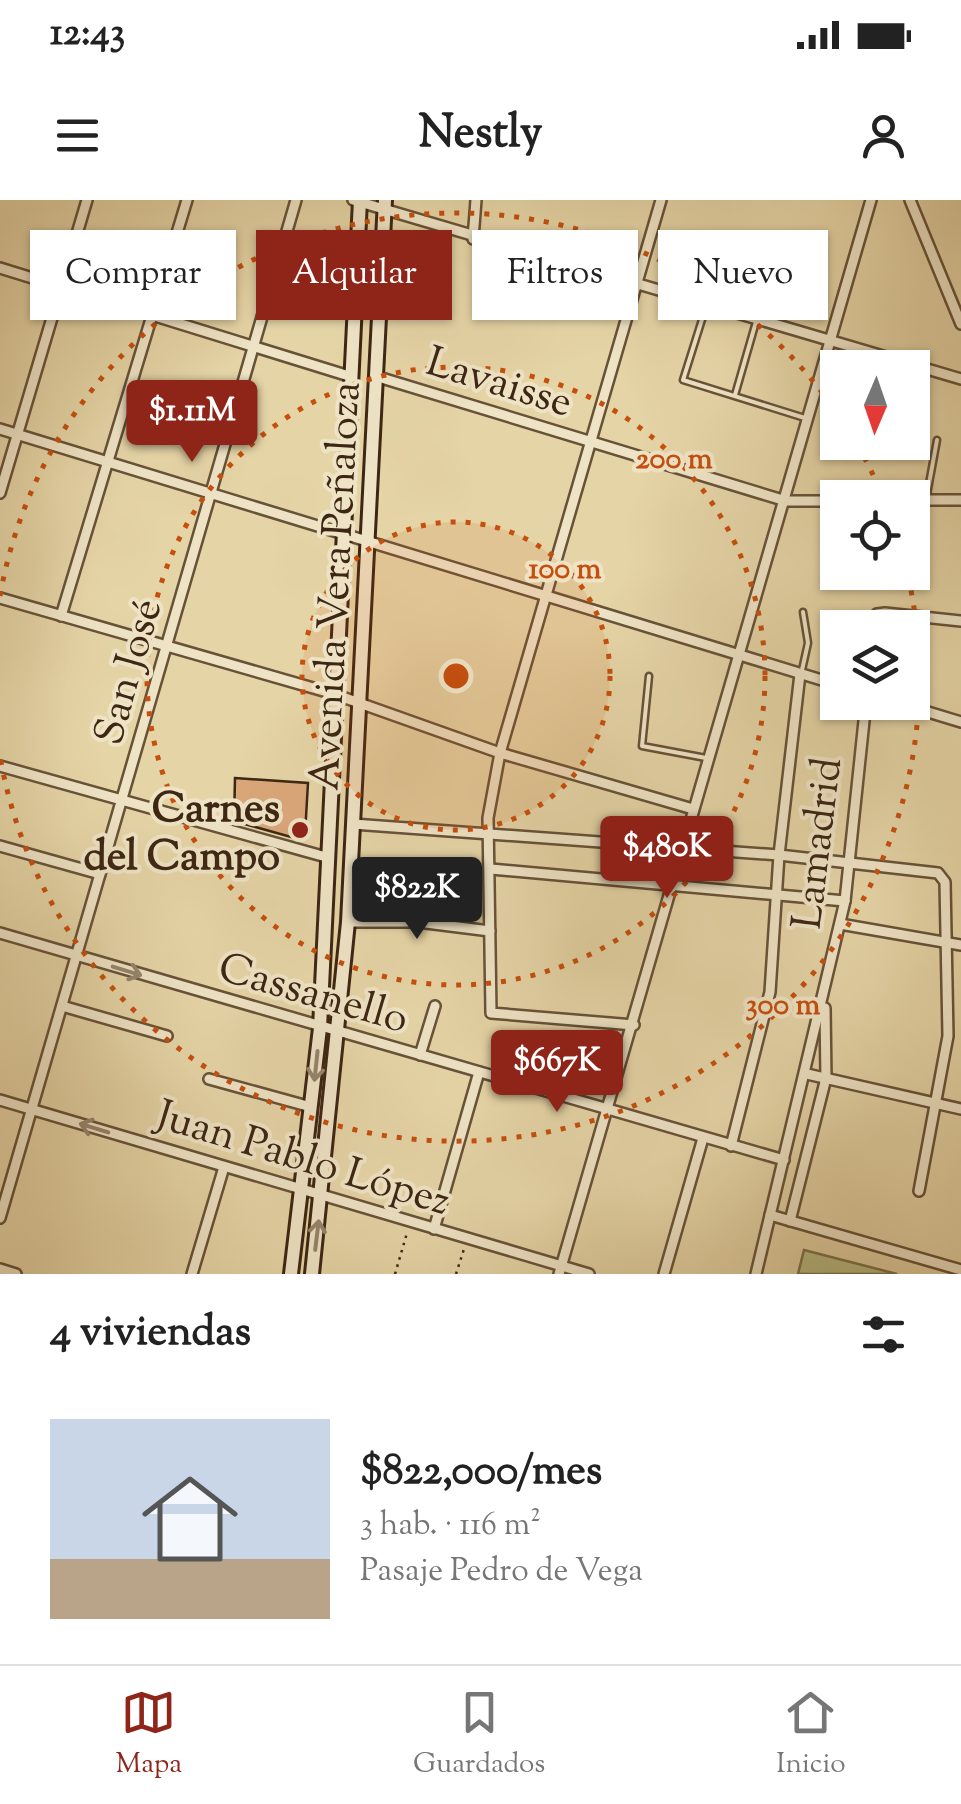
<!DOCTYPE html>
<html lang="es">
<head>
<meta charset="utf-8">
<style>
	:root { --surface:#fff; --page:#f6f6f6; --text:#222; --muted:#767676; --line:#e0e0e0; --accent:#8f2418 }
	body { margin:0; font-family:"Sorts Mill Goudy",serif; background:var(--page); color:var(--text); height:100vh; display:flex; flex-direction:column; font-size:38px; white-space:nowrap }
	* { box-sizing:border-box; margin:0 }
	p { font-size:32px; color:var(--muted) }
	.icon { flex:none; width:55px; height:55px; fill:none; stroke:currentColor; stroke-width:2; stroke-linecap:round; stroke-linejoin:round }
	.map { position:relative; height:1074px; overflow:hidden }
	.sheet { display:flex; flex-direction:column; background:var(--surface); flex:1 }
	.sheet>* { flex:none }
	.guide { position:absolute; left:30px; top:30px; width:902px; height:90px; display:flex; gap:20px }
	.needle { width:65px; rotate:182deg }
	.buttons { position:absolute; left:820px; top:150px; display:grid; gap:20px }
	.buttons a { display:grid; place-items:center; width:110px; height:110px; border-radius:0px; background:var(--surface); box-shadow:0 2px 8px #0004; font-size:50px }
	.price { position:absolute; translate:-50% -85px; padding:0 22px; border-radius:10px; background:var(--accent); color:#fff; font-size:32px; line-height:65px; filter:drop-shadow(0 2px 5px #0008) }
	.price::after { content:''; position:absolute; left:50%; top:60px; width:30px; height:22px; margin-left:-15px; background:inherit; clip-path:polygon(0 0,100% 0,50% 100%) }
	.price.current { background:#222; color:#fff }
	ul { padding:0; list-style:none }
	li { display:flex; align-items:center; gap:30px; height:250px; padding:0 50px }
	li+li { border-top:2px solid var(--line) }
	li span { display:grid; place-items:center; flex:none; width:280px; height:200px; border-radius:0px; color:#555 }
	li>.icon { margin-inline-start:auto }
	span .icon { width:120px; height:120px; fill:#fffc; stroke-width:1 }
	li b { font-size:42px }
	h2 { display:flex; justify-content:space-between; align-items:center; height:120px; padding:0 50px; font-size:42px }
	.tag { padding:0 35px; border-radius:0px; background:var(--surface); box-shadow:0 2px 8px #0004; font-size:35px; line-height:90px }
	.tag.current { background:var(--accent); color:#fff }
	.status { display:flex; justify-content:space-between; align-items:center; height:70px; padding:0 50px; background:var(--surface); direction:ltr }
	.status svg { height:28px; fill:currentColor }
	header { display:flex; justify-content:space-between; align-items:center; height:130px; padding:0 50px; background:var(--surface); font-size:45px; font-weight:700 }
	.dock { display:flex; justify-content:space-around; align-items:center; height:140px; border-top:2px solid var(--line); background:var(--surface); font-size:28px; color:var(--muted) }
	.dock a { display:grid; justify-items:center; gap:5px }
	.dock .current { color:var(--accent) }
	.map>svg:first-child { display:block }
	.green { fill:#b9bc83; stroke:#7b714b; stroke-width:2.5 }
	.building { fill:#daa77a; stroke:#3d2613; stroke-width:2.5 }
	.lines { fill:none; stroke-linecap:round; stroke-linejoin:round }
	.service-casing { stroke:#675238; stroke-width:9 }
	.minor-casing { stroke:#675238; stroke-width:14 }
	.secondary-casing { stroke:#3d2613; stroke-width:18 }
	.path { stroke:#3d2613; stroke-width:2.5; stroke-dasharray:2.5 5; stroke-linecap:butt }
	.service { stroke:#eee3c5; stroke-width:4 }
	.minor { stroke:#eee3c5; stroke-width:9 }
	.secondary { stroke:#eee3c5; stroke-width:12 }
	.oneway { stroke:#96846c }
	.ring { fill:none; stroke:#c64f0d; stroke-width:5; stroke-dasharray:5 10 }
	.poi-dot { fill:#8f2418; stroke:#eee3c5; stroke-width:4 }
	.labels { text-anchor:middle; stroke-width:8; stroke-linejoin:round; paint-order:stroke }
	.street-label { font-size:42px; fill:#3d2613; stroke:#eee3c5 }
	.poi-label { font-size:42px; font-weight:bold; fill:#3d2613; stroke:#eee3c5; text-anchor:end }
	.centre { fill:#c64f0d; stroke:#eee3c5; stroke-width:5 }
	.ring-label { font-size:30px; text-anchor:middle; font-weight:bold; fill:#c64f0d; stroke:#eee3c5; stroke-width:8; stroke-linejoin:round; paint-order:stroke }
</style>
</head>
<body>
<div class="status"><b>12:43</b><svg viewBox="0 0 49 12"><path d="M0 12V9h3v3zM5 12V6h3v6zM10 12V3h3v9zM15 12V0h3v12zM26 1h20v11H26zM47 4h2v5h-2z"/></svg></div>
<header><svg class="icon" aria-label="menu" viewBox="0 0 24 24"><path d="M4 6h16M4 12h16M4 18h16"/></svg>Nestly<svg class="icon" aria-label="person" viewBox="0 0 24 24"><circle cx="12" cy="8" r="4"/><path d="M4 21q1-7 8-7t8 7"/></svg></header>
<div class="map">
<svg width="961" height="1074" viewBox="0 0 961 1074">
	<rect width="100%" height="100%" fill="#e5d4a6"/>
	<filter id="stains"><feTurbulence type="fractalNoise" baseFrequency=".002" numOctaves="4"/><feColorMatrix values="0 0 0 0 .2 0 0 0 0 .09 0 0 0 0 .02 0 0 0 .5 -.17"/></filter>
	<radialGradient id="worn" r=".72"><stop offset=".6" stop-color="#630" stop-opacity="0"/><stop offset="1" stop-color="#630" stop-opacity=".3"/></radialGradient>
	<polygon class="green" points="804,1050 897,1074 798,1074"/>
	<polygon class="building" points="235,578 308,583 305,634 298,639 234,621"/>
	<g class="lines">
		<g class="service-casing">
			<g id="service">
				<polyline points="722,56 683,180 808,219"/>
				<polyline points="735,195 768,80"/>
				<polyline points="926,300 937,240"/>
				<polyline points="802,470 808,443 803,412"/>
				<polyline points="649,476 642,546 706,558"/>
			</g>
		</g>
		<g class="minor-casing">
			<g id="minor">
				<polyline points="353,0 961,179"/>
				<polyline points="910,0 961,124"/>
				<polyline points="473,39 476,0"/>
				<polyline points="0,68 349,176"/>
				<polyline points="375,176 786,301 838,301"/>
				<polyline points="0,229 838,485"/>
				<polyline points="0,293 87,0"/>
				<polyline points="912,300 961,300"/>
				<polyline points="0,398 334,494 500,553 693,609"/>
				<polyline points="61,416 187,0"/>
				<polyline points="873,428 877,414 885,413 961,421"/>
				<polyline points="895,502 961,522"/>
				<polyline points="0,566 326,657"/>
				<polyline points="353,624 779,655 938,673 945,682 948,836 919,991"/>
				<polyline points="0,646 100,674"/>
				<polyline points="491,669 845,701"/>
				<polyline points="348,722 418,722 490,731"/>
				<polyline points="840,724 961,745"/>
				<polyline points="0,733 784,960"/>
				<polyline points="62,806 167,836"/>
				<polyline points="634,825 491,813 488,618 500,553 661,0"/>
				<polyline points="420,855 435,806"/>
				<polyline points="807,874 961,909"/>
				<polyline points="209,879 311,907"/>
				<polyline points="0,900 589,1074"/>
				<polyline points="731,946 770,792 779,655 800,474"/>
				<polyline points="770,1015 961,1070"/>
				<polyline points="0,1018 296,0"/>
				<polyline points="790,1021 826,878 825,808"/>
				<polyline points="434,1029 479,872"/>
				<polyline points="0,1069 16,1074"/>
				<polyline points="192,1074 224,967"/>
				<polyline points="559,1074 871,0"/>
				<polyline points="664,1074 703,938"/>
				<polyline points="756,1074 845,701 866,502"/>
			</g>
		</g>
		<g class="secondary-casing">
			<g id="secondary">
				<polyline points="291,1074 320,828 360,0"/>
				<polyline points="312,1074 348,722 385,0"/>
			</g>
		</g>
		<g class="path">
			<polyline points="395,1074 407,1033"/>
			<polyline points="456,1074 464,1049"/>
		</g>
		<use href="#service" class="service"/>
		<use href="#minor" class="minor"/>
		<use href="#secondary" class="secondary"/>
	</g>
	<defs><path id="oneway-shaft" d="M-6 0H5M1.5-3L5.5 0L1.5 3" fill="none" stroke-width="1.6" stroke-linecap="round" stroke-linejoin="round" transform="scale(2.5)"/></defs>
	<g class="oneway">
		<use href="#oneway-shaft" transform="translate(127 771) rotate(17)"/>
		<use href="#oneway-shaft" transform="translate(316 866) rotate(96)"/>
		<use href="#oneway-shaft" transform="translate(94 928) rotate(-163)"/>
		<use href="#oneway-shaft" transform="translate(317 1035) rotate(-83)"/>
	</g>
	<circle cx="456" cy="476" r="154" fill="#c64f0d" fill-opacity=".12"/>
	<g class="ring">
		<circle cx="456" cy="476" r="154"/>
		<circle cx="456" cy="476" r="309"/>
		<path d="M0 396A463 463 0 0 1 835 210M857 244A463 463 0 0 1 882 295M908 376A463 463 0 1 1 0 556"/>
	</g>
	<circle class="poi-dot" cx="300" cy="630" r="10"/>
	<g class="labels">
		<g class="street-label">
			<text transform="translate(500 180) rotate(17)" y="15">Lavaisse</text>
			<text transform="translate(333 386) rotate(-87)" y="15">Avenida Vera Peñaloza</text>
			<text transform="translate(126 471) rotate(-74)" y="15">San José</text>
			<text transform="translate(815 643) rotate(-83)" y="15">Lamadrid</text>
			<text transform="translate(314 791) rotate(16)" y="15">Cassanello</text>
			<text transform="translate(304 956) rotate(17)" y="15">Juan Pablo López</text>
		</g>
		<g class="poi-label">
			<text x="280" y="621">Carnes<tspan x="280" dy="48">del Campo</tspan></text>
		</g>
	</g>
	<circle cx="456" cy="476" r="15" class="centre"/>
	<g class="ring-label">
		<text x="674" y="268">200 m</text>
		<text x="565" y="378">100 m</text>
		<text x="783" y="814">300 m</text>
	</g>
	<rect width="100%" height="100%" filter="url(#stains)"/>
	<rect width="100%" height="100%" fill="url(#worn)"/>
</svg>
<div class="buttons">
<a><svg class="needle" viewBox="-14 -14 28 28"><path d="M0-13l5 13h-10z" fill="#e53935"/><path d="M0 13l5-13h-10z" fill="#767676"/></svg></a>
<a><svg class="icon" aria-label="locate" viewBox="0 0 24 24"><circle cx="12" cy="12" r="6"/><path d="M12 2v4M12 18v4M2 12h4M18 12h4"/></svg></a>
<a><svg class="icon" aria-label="layers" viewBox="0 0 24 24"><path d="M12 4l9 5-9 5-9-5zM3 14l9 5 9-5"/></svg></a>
</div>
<b class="price" style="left:192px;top:265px">$1.11M</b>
<b class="price" style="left:667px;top:701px">$480K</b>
<b class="price current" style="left:417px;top:742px">$822K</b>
<b class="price" style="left:557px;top:915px">$667K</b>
<div class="guide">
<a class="tag">Comprar</a>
<a class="tag current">Alquilar</a>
<a class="tag">Filtros</a>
<a class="tag">Nuevo</a>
</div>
</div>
<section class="sheet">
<h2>4 viviendas<svg class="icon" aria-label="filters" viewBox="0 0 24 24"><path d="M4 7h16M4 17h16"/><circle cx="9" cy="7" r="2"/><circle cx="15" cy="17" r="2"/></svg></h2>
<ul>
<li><span style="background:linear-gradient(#c9d6e8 70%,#b9a48a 0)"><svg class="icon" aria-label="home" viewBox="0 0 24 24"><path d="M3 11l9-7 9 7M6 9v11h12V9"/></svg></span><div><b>$822,000/mes</b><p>3 hab. · 116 m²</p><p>Pasaje Pedro de Vega</p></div></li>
</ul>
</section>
<nav class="dock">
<a class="current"><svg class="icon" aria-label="map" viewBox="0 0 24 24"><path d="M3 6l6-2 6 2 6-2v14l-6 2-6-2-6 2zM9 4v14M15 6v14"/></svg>Mapa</a>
<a><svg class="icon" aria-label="saved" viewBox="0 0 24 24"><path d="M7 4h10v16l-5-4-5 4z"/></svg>Guardados</a>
<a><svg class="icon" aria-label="home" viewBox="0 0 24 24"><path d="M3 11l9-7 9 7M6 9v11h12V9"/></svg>Inicio</a>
</nav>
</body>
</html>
